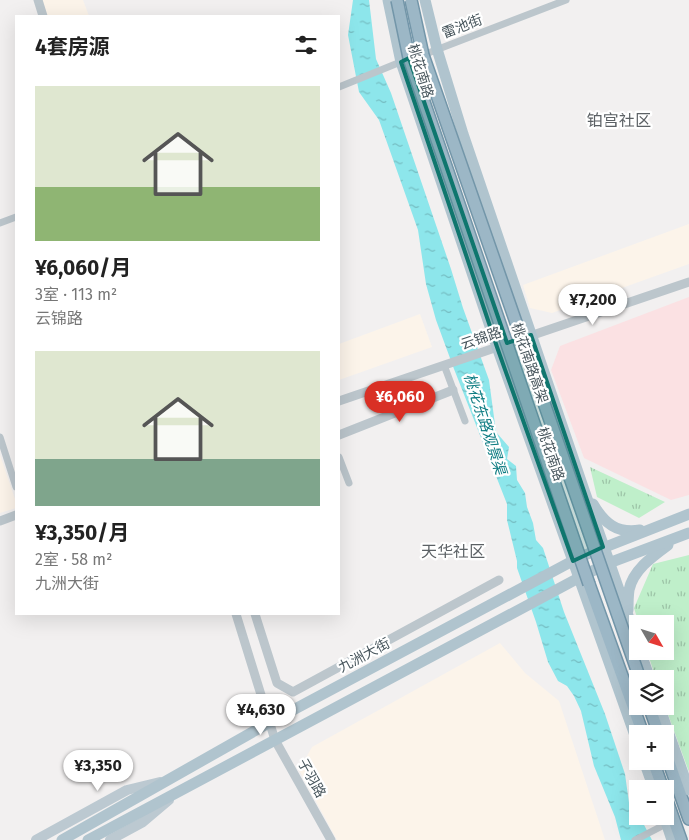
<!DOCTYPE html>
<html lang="zh">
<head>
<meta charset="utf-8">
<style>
	:root { --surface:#fff; --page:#f2f2f2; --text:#222; --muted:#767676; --accent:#d93025 }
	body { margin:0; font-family:"Fira Sans","Noto Sans SC",sans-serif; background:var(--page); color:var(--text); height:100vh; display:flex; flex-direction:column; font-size:19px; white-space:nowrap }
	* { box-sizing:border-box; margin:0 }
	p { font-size:16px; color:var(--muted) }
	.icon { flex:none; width:28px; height:28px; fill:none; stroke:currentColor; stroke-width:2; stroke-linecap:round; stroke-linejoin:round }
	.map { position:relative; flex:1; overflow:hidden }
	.side { position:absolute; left:15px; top:15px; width:325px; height:600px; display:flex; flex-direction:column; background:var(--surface); border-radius:0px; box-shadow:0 5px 20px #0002 }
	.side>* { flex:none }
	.needle { width:32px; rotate:129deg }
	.controls { position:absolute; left:629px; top:615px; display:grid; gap:10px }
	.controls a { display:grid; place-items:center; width:45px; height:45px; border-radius:0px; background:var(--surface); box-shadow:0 5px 20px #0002; font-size:25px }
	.price { position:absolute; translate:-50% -42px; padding:0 11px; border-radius:18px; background:#fff; color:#222; font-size:16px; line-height:32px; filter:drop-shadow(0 1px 2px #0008) }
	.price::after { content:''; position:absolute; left:50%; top:30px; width:15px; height:11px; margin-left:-8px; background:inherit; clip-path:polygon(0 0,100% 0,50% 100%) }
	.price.active { background:var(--accent); color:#fff }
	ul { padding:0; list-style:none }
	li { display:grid; align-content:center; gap:10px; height:265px; padding:0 20px }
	li span { display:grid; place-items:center; height:155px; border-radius:0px; color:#555 }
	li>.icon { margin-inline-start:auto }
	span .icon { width:90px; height:90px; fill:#fffc; stroke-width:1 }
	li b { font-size:21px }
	h2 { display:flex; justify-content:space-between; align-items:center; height:60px; padding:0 20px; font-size:21px }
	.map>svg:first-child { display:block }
	.commercial { fill:#fcf4ea }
	.medical { fill:#fbe1e3 }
	.park { fill:url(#park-tufts) }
	.water { fill:url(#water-ripples) }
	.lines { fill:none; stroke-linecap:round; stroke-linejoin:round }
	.trunk-casing { stroke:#7396a9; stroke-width:14 }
	.minor { stroke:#bcc6cc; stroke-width:7 }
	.tertiary { stroke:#bcc6cc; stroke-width:9 }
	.secondary { stroke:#bcc9d1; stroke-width:10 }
	.primary { stroke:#b0c4ce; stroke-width:11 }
	.trunk { stroke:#9cb7c6; stroke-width:11 }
	.trunk-bridge-casing { stroke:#7396a9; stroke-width:14; stroke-linecap:butt }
	.trunk-bridge { stroke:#9cb7c6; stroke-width:11 }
	.marked { fill:#0f766e; fill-opacity:0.2; stroke:#0f766e; stroke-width:4; stroke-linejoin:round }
	.labels { text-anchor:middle; stroke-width:4.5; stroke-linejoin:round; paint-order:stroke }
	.street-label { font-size:14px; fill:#48565d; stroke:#fff }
	.water-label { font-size:15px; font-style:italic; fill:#0f7d83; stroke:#fff }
	.quarter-label { font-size:16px; fill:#5c6165; stroke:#fff }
</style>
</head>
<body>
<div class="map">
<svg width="689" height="840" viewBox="0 0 689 840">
	<defs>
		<pattern id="park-tufts" width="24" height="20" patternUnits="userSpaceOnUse" patternTransform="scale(1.25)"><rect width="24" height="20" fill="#bfefca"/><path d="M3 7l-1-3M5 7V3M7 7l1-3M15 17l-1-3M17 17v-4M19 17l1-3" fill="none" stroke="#9dc4a7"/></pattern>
		<pattern id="water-ripples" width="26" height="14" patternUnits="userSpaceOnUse" patternTransform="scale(1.25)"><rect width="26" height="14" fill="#8de6eb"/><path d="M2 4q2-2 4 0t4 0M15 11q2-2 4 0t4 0" fill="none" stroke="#75bdc2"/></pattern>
	</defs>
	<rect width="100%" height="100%" fill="#f2f0f0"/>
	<g class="commercial">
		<polygon points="40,0 83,0 89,16 45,16"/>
		<polygon points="689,224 689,264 552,313 530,308 523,285"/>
		<polygon points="420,314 432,347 339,380 339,344"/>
		<polygon points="0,455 16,502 16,508 0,513"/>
		<polygon points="500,643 525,673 559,701 605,840 337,840 299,770 312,747"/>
	</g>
	<polygon class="medical" points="689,297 689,495 671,500 584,458 551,370 560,346"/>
	<g class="park">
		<polygon points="590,467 665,502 639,518 597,497"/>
		<polygon points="689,555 689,772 665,706 665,679 656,679 647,651 665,651 665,624 639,624 634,608 653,564"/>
	</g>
	<polygon class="water" points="353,0 369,0 376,59 391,93 451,269 463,308 489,380 496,432 509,447 507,459 516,466 517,480 525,493 527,507 533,523 536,540 543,548 564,612 605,714 625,774 630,810 642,821 652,840 621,840 615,817 594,766 581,711 574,696 567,686 558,681 548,662 536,622 517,568 517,561 507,520 507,504 454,369 436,320 426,284 418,230 379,120 359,92 348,35"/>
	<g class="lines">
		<g class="trunk-casing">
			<g id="trunk">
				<polyline points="589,584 643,734"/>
				<polyline points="649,706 659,734"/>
				<polyline points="665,751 689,819"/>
				<polyline points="653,761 663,789"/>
				<polyline points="665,795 681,840"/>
			</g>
		</g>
		<g class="minor">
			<polyline points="423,55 566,0"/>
			<polyline points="339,87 403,61"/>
			<polyline points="0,223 16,217"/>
			<polyline points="444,365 465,421"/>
			<polyline points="0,437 16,487"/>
			<polyline points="339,457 349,483"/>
			<polyline points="635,840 666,824"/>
		</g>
		<g class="tertiary">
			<polyline points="38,0 43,16"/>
			<polyline points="339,401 689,282"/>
			<polyline points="339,435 453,390"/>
			<polyline points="0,521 16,515"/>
			<polyline points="236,614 275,740 331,840"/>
			<polyline points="255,614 277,683 293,692 499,580"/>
		</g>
		<g class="secondary">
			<polyline points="36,840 127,790 160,782"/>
			<polyline points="110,840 143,822 169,800"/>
		</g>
		<g class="primary">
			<polyline points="388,0 401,62 497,347 638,744"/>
			<polyline points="425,0 437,49 463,134 584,490 638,644"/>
			<path d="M 593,504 C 604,523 617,534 640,530"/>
			<path d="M 628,610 C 628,604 628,597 629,590 C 633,570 653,556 668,545"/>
			<polyline points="640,651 650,679"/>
			<polyline points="659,706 689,790"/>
			<polyline points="644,761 654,789"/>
			<polyline points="664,816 672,840"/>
			<polyline points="62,840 265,725 580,557 689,514"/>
			<polyline points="88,840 586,574 609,563 689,533"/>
		</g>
		<use href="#trunk" class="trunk"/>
		<g class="trunk-bridge-casing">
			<g id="trunk-bridge">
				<polyline points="397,0 409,58 589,584"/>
				<polyline points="411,0 423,55 640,679"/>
			</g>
		</g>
		<use href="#trunk-bridge" class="trunk-bridge"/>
	</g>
	<path class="marked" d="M 409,58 L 507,343 L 531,335 L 603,547 L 573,561 L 497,347 L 401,62 Z"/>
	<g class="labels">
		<g class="street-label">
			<text transform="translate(462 26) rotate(-21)" y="5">雷池街</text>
			<text transform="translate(421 71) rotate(73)" y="5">桃花南路</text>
			<text transform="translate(481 338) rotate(-19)" y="5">云锦路</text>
			<text transform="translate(530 363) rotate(71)" y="5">桃花南路高架</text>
			<text transform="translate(551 454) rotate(71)" y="5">桃花南路</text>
			<text transform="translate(364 655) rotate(-28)" y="5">九洲大街</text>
			<text transform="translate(312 778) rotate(61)" y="5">子羽路</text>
		</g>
		<g class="water-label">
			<text transform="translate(485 424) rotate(72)" y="5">桃花东路观景渠</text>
		</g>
		<g class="quarter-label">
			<text x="619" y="126">铂宫社区</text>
			<text x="453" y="557">天华社区</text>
		</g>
	</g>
</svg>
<div class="controls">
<a><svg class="needle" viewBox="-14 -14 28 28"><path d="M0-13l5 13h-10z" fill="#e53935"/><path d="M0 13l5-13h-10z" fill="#767676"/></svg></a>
<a><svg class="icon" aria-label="layers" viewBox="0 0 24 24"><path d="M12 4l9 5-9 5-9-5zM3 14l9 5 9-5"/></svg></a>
<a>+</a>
<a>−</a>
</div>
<b class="price" style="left:593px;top:326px">¥7,200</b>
<b class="price active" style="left:400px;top:423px">¥6,060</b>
<b class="price" style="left:261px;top:736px">¥4,630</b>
<b class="price" style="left:98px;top:792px">¥3,350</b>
<section class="side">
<h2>4套房源<svg class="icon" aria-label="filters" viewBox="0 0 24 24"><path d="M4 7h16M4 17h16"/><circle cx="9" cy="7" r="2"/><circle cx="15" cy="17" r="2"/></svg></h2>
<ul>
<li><span style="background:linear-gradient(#dfe7d0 65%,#8fb573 0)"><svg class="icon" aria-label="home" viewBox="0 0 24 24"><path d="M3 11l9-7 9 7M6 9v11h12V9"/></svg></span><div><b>¥6,060/月</b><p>3室 · 113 m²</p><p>云锦路</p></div></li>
<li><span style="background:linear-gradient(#dfe7d0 70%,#7fa58c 0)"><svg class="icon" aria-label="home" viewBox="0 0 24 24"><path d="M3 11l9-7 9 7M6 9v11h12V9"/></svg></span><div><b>¥3,350/月</b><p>2室 · 58 m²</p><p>九洲大街</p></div></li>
</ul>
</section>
</div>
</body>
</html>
